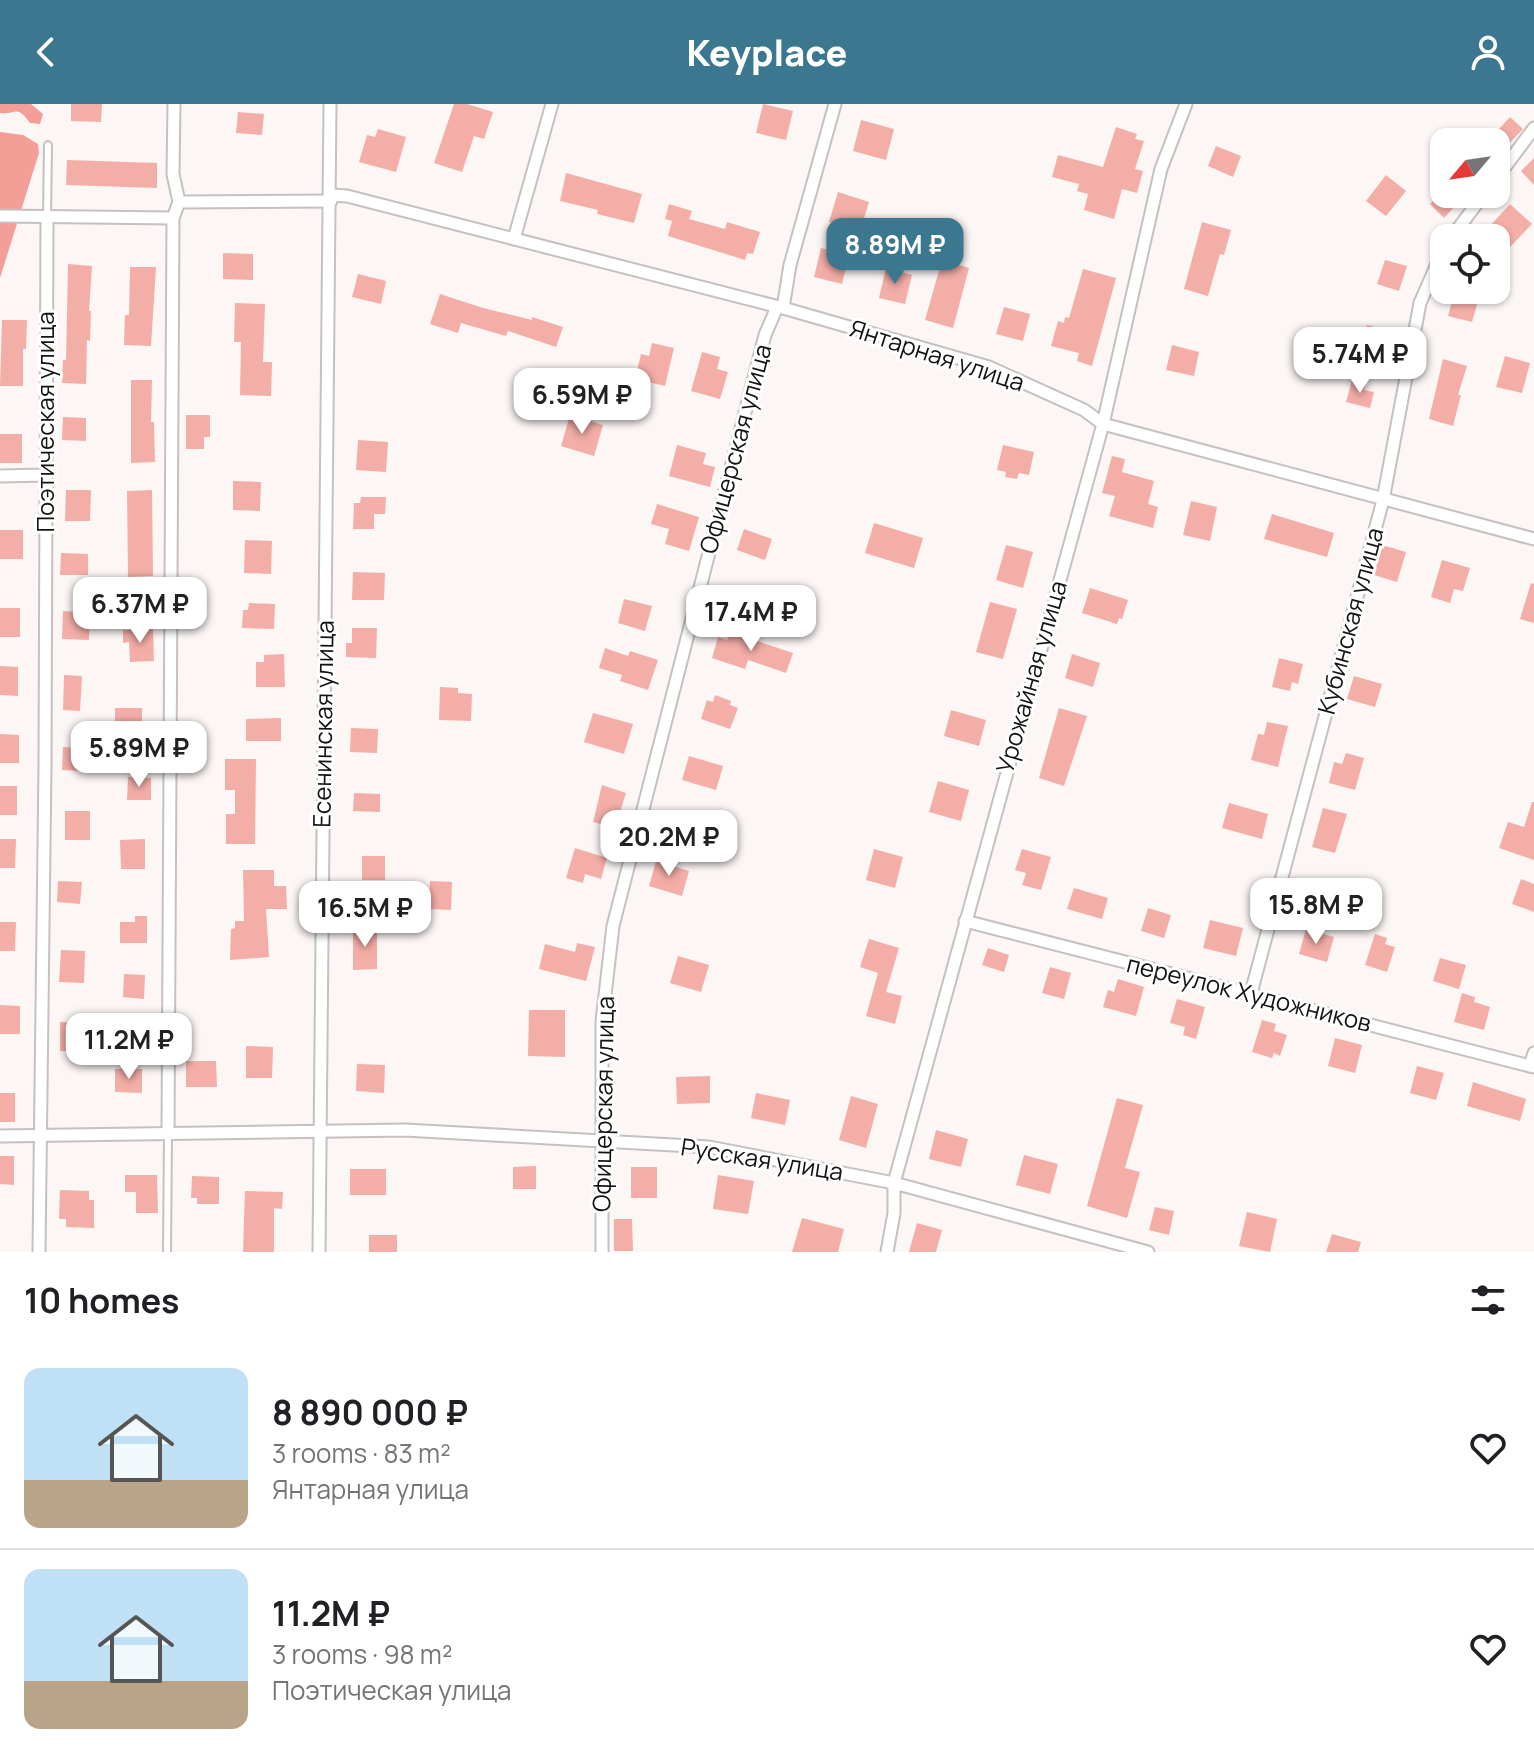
<!DOCTYPE html>
<html lang="en">
<head>
<meta charset="utf-8">
<style>
	:root { --surface:#fff; --page:#f6f6f6; --text:#202124; --muted:#757577; --line:#e0e0e0; --accent:#3b778e }
	body { margin:0; font-family:Manrope,sans-serif; background:var(--page); color:var(--text); height:100vh; display:flex; flex-direction:column; font-size:30px; white-space:nowrap }
	* { box-sizing:border-box; margin:0 }
	p { font-size:26px; color:var(--muted) }
	.icon { flex:none; width:44px; height:44px; fill:none; stroke:currentColor; stroke-width:2; stroke-linecap:round; stroke-linejoin:round }
	.map { position:relative; height:1148px; overflow:hidden }
	.sheet { display:flex; flex-direction:column; background:var(--surface); flex:1 }
	.sheet>* { flex:none }
	.needle { width:52px; rotate:241deg }
	.tools { position:absolute; left:1430px; top:24px; display:grid; gap:16px }
	.tools a { display:grid; place-items:center; width:80px; height:80px; border-radius:16px; background:var(--surface); box-shadow:0 2px 6px #0004; font-size:40px }
	.price { position:absolute; translate:-50% -68px; padding:0 18px; border-radius:16px; background:#fff; color:#222; font-size:26px; line-height:52px; filter:drop-shadow(0 2px 4px #0008) }
	.price::after { content:''; position:absolute; left:50%; top:48px; width:24px; height:18px; margin-left:-12px; background:inherit; clip-path:polygon(0 0,100% 0,50% 100%) }
	.price.current { background:var(--accent); color:#fff }
	ul { padding:0; list-style:none }
	li { display:flex; align-items:center; gap:24px; height:200px; padding:0 24px }
	li+li { border-top:2px solid var(--line) }
	li span { display:grid; place-items:center; flex:none; width:224px; height:160px; border-radius:16px; color:#555 }
	li>.icon { margin-inline-start:auto }
	span .icon { width:96px; height:96px; fill:#fffc; stroke-width:1 }
	li b { font-size:34px }
	h2 { display:flex; justify-content:space-between; align-items:center; height:96px; padding:0 24px; font-size:34px }
	header { display:flex; justify-content:space-between; align-items:center; height:104px; padding:0 24px; background:var(--accent); color:#fff; font-size:36px; font-weight:800 }
	.map>svg:first-child { display:block }
	.forest { fill:#f49e98 }
	.building { fill:#f4aea8 }
	.lines { fill:none; stroke-linecap:round; stroke-linejoin:round }
	.service-casing { stroke:#c6c0c0; stroke-width:10 }
	.minor-casing { stroke:#c6c0c0; stroke-width:15 }
	.service { stroke:#fff; stroke-width:6 }
	.minor { stroke:#fff; stroke-width:11 }
	.labels { text-anchor:middle; stroke-width:6; stroke-linejoin:round; paint-order:stroke }
	.street-label { font-size:24px; fill:#141212; stroke:#fff }
</style>
</head>
<body>
<header><svg class="icon" aria-label="back" viewBox="0 0 24 24"><path d="M15 5l-7 7 7 7"/></svg>Keyplace<svg class="icon" aria-label="person" viewBox="0 0 24 24"><circle cx="12" cy="8" r="4"/><path d="M4 21q1-7 8-7t8 7"/></svg></header>
<div class="map">
<svg width="1534" height="1148" viewBox="0 0 1534 1148">
	<rect width="100%" height="100%" fill="#fcf6f5"/>
	<g class="forest">
		<path d="M 0,0 L 31,0 L 43,10 L 40,20 L 30,19 C 16,0 18,11 0,9 Z"/>
		<polygon points="0,28 23,31 38,40 39,49 0,174"/>
	</g>
	<g class="building">
		<polygon points="71,0 102,0 101,18 71,17"/>
		<polygon points="454,0 467,0 493,8 484,35 474,32 462,68 434,59"/>
		<polygon points="763,0 793,7 786,36 756,29"/>
		<polygon points="238,8 264,10 262,31 236,29"/>
		<polygon points="1510,13 1523,25 1501,48 1496,43 1496,38 1489,36"/>
		<polygon points="861,16 894,25 886,56 853,47"/>
		<polygon points="1116,23 1137,30 1135,35 1144,37 1135,65 1143,67 1137,89 1122,85 1114,115 1084,106 1088,90 1077,87 1079,80 1052,73 1058,51 1103,63"/>
		<polygon points="378,25 406,33 396,68 359,58 367,31 375,33"/>
		<polygon points="1216,42 1241,52 1233,73 1208,62"/>
		<polygon points="1534,54 1534,81 1521,67"/>
		<polygon points="67,56 157,59 157,84 66,81"/>
		<polygon points="566,69 642,90 634,119 597,110 598,106 560,97"/>
		<polygon points="1386,71 1406,87 1386,112 1366,97"/>
		<polygon points="1443,87 1457,100 1444,114 1430,100"/>
		<polygon points="838,88 869,98 860,127 829,118"/>
		<polygon points="669,100 692,107 689,115 725,125 727,118 760,128 753,150 747,149 745,156 668,132 672,117 665,115"/>
		<polygon points="1510,100 1532,120 1510,143 1489,123"/>
		<polygon points="1202,118 1231,126 1224,151 1220,150 1208,192 1184,185"/>
		<polygon points="821,144 849,151 842,180 814,173"/>
		<polygon points="223,149 253,150 253,176 223,175"/>
		<polygon points="942,156 969,164 953,224 925,216"/>
		<polygon points="1385,156 1407,162 1399,187 1377,180"/>
		<polygon points="68,160 92,162 89,207 91,207 90,237 87,236 86,280 62,279 63,256 66,256"/>
		<polygon points="130,163 156,163 151,242 124,241 125,211 129,211"/>
		<polygon points="886,164 912,171 905,200 879,194"/>
		<polygon points="1083,165 1116,174 1092,262 1077,257 1079,249 1051,242 1058,217 1064,219 1065,213 1069,214"/>
		<polygon points="358,170 386,177 381,200 352,193"/>
		<polygon points="1455,186 1480,190 1472,218 1448,212"/>
		<polygon points="440,190 483,204 532,216 532,213 563,223 556,243 508,227 506,232 461,219 458,229 430,220"/>
		<polygon points="235,199 265,200 263,258 272,258 271,292 240,291 241,238 234,238"/>
		<polygon points="1004,203 1030,210 1023,237 996,230"/>
		<polygon points="2,216 27,216 26,245 23,245 23,282 0,282"/>
		<polygon points="1367,221 1389,227 1382,253 1360,247"/>
		<polygon points="652,239 674,244 665,282 635,275 641,250 649,252"/>
		<polygon points="1172,241 1199,248 1194,272 1166,266"/>
		<polygon points="702,248 720,253 717,265 728,268 720,295 691,287"/>
		<polygon points="1505,252 1530,259 1522,289 1496,283"/>
		<polygon points="1443,255 1467,262 1458,291 1461,291 1453,322 1429,315"/>
		<polygon points="131,276 152,276 151,318 154,318 155,358 131,359"/>
		<polygon points="1352,276 1366,280 1364,286 1374,288 1370,304 1346,298"/>
		<polygon points="186,311 210,311 210,333 204,333 204,345 186,345"/>
		<polygon points="570,311 603,321 594,352 561,342"/>
		<polygon points="63,313 86,314 86,337 62,336"/>
		<rect x="0" y="330" width="22" height="29"/>
		<polygon points="358,336 388,338 386,368 356,366"/>
		<polygon points="677,341 706,349 703,360 715,363 710,383 669,372"/>
		<polygon points="1003,341 1034,348 1029,371 1019,369 1017,375 1005,373 1006,368 997,366"/>
		<polygon points="1112,352 1125,355 1122,368 1154,377 1148,400 1158,403 1153,424 1109,412 1115,392 1102,389"/>
		<polygon points="233,377 261,378 260,407 233,406"/>
		<polygon points="66,386 91,386 90,417 65,417"/>
		<polygon points="152,386 153,472 128,473 127,387"/>
		<polygon points="361,393 386,393 385,410 374,410 374,425 353,425 354,399 360,399"/>
		<polygon points="1191,397 1217,403 1210,437 1183,431"/>
		<polygon points="657,400 699,413 689,447 665,440 669,425 651,420"/>
		<polygon points="1272,410 1334,429 1327,453 1264,435"/>
		<polygon points="874,419 923,434 914,464 865,449"/>
		<polygon points="744,425 772,435 765,456 737,446"/>
		<rect x="0" y="426" width="23" height="29"/>
		<polygon points="245,436 272,437 271,470 244,469"/>
		<polygon points="1006,441 1033,448 1023,484 996,476"/>
		<polygon points="1382,441 1406,448 1397,478 1374,471"/>
		<polygon points="61,449 88,450 88,471 60,471"/>
		<polygon points="1442,456 1470,464 1463,487 1454,485 1450,499 1431,493"/>
		<polygon points="353,468 385,469 384,496 352,496"/>
		<polygon points="1531,479 1534,480 1534,519 1520,515"/>
		<polygon points="1090,484 1128,496 1122,515 1119,514 1117,520 1082,509"/>
		<polygon points="624,495 652,502 645,527 618,519"/>
		<polygon points="990,498 1017,505 1003,555 976,548"/>
		<polygon points="249,499 275,500 274,525 242,524 243,506 248,506"/>
		<rect x="0" y="504" width="20" height="29"/>
		<polygon points="63,507 90,509 89,536 62,535"/>
		<polygon points="352,524 377,524 376,554 346,553 346,539 352,539"/>
		<polygon points="153,525 154,557 130,558 129,538 123,539 123,526"/>
		<polygon points="730,528 793,549 786,569 748,556 745,565 712,554 718,533 727,536"/>
		<polygon points="605,544 628,552 630,547 658,556 648,586 620,577 622,571 599,564"/>
		<polygon points="284,550 285,583 256,583 256,558 264,558 264,551"/>
		<polygon points="1072,550 1100,559 1093,583 1065,574"/>
		<polygon points="1279,554 1303,560 1298,580 1292,578 1290,587 1272,583"/>
		<polygon points="0,562 18,563 18,592 0,591"/>
		<polygon points="64,571 82,572 80,607 63,606"/>
		<polygon points="1354,572 1382,580 1375,603 1347,595"/>
		<polygon points="440,583 458,584 458,589 472,590 471,617 439,616"/>
		<polygon points="715,591 731,597 730,601 738,604 730,625 701,615 707,596 713,598"/>
		<rect x="115" y="604" width="27" height="26"/>
		<polygon points="1059,604 1087,612 1064,682 1039,674"/>
		<polygon points="951,606 986,616 979,642 944,632"/>
		<polygon points="593,609 633,620 624,650 584,638"/>
		<polygon points="281,614 281,637 246,637 246,615"/>
		<polygon points="1267,618 1288,622 1278,663 1251,656 1258,630 1264,631"/>
		<polygon points="351,624 378,625 377,649 350,648"/>
		<polygon points="0,630 19,631 19,659 0,659"/>
		<polygon points="63,643 85,644 84,667 62,666"/>
		<polygon points="1346,649 1364,654 1355,686 1329,679 1334,658 1342,660"/>
		<polygon points="689,652 723,662 716,686 682,676"/>
		<polygon points="225,655 256,655 255,740 226,740 226,710 235,710 235,686 225,686"/>
		<polygon points="128,673 151,674 151,696 127,696"/>
		<polygon points="938,677 969,686 961,717 929,708"/>
		<polygon points="602,681 626,689 619,711 627,713 623,726 593,718"/>
		<rect x="0" y="682" width="17" height="29"/>
		<polygon points="354,689 380,690 380,708 353,707"/>
		<polygon points="1532,698 1534,698 1534,756 1499,744 1508,718 1524,723"/>
		<polygon points="1229,699 1268,710 1262,735 1222,724"/>
		<polygon points="1323,704 1347,710 1335,749 1312,743"/>
		<rect x="65" y="707" width="25" height="29"/>
		<polygon points="672,712 702,720 695,746 665,738"/>
		<polygon points="0,735 16,735 15,764 0,764"/>
		<polygon points="145,735 145,765 121,765 120,736"/>
		<polygon points="575,744 607,754 601,775 585,770 583,779 566,774"/>
		<polygon points="874,745 903,753 895,784 866,776"/>
		<polygon points="1022,745 1051,753 1041,786 1022,781 1026,769 1015,766"/>
		<rect x="362" y="752" width="23" height="24"/>
		<polygon points="656,757 689,767 682,792 649,782"/>
		<polygon points="243,766 274,766 274,782 286,782 287,805 266,805 269,853 230,856 231,825 235,824 235,817 244,817"/>
		<polygon points="1521,775 1534,780 1534,808 1512,800"/>
		<polygon points="58,777 82,778 80,800 57,798"/>
		<polygon points="430,777 452,778 451,806 429,805"/>
		<polygon points="1074,784 1108,794 1102,815 1067,805"/>
		<polygon points="1148,804 1171,811 1164,834 1141,827"/>
		<polygon points="135,812 147,812 147,839 120,839 120,818 135,818"/>
		<polygon points="1210,816 1243,824 1236,852 1203,844"/>
		<polygon points="0,818 16,818 15,847 0,847"/>
		<polygon points="353,825 377,825 377,865 353,866"/>
		<polygon points="1306,825 1334,833 1327,858 1299,850"/>
		<polygon points="1375,830 1387,834 1385,840 1395,843 1387,868 1365,861"/>
		<polygon points="869,835 899,844 886,888 902,892 895,920 866,912 878,869 860,863"/>
		<polygon points="577,839 595,843 586,877 539,865 545,840 575,848"/>
		<polygon points="988,844 1009,851 1004,868 982,861"/>
		<polygon points="61,846 85,847 84,879 59,878"/>
		<polygon points="678,852 709,861 701,888 670,879"/>
		<polygon points="1440,854 1466,861 1459,885 1433,877"/>
		<polygon points="1050,863 1071,869 1064,895 1042,889"/>
		<polygon points="124,870 145,871 144,895 123,893"/>
		<polygon points="1118,875 1144,883 1136,912 1103,903 1108,886 1114,888"/>
		<polygon points="1462,889 1475,893 1474,898 1490,903 1484,926 1454,918"/>
		<polygon points="1177,895 1205,903 1196,935 1183,931 1185,923 1170,919"/>
		<polygon points="0,901 20,902 20,930 0,930"/>
		<polygon points="529,906 565,906 565,953 528,952"/>
		<polygon points="1262,916 1276,920 1274,927 1287,931 1280,952 1274,949 1272,954 1252,948"/>
		<polygon points="60,918 86,919 86,947 60,947"/>
		<polygon points="1335,934 1362,941 1355,969 1328,962"/>
		<polygon points="246,942 273,943 272,974 246,974"/>
		<polygon points="186,957 216,957 217,983 186,983"/>
		<polygon points="357,960 385,961 384,989 356,987"/>
		<polygon points="1417,962 1444,969 1436,996 1410,989"/>
		<polygon points="115,965 142,965 142,989 115,988"/>
		<polygon points="710,972 710,999 677,1000 676,973"/>
		<polygon points="1473,978 1526,995 1520,1017 1467,1002"/>
		<rect x="0" y="989" width="15" height="29"/>
		<polygon points="756,989 790,996 785,1021 751,1014"/>
		<polygon points="851,992 878,1000 866,1044 839,1036"/>
		<polygon points="1117,994 1143,1001 1125,1064 1140,1068 1127,1114 1087,1102"/>
		<polygon points="936,1026 968,1035 961,1063 929,1055"/>
		<polygon points="1024,1051 1058,1060 1050,1090 1016,1081"/>
		<polygon points="0,1052 14,1052 14,1081 0,1080"/>
		<polygon points="536,1062 536,1085 513,1085 513,1063"/>
		<rect x="631" y="1063" width="26" height="31"/>
		<rect x="350" y="1065" width="36" height="26"/>
		<polygon points="125,1071 157,1071 158,1109 136,1109 136,1088 125,1088"/>
		<polygon points="718,1071 754,1077 748,1110 713,1105"/>
		<polygon points="192,1072 219,1073 219,1100 197,1100 197,1094 191,1094"/>
		<polygon points="60,1086 89,1087 89,1096 94,1096 94,1124 66,1123 66,1115 59,1115"/>
		<polygon points="245,1087 283,1088 282,1105 274,1104 274,1148 243,1148"/>
		<polygon points="1155,1103 1174,1107 1169,1131 1149,1126"/>
		<polygon points="1247,1108 1277,1115 1270,1148 1239,1142"/>
		<polygon points="802,1114 844,1125 838,1148 792,1148"/>
		<polygon points="614,1115 632,1115 633,1147 614,1147"/>
		<polygon points="917,1119 942,1126 936,1148 909,1148"/>
		<polygon points="1332,1130 1361,1138 1358,1148 1326,1148"/>
		<rect x="369" y="1131" width="28" height="17"/>
	</g>
	<g class="lines">
		<g class="service-casing">
			<g id="service">
				<polyline points="47,113 48,41"/>
				<polyline points="167,1148 168,1030"/>
			</g>
		</g>
		<g class="minor-casing">
			<g id="minor">
				<polyline points="1496,75 1534,24"/>
				<polyline points="331,91 347,92 783,204 989,263 1084,306 1103,320 1534,435"/>
				<polyline points="179,98 331,97"/>
				<polyline points="0,112 173,114"/>
				<polyline points="1451,134 1484,90"/>
				<polyline points="514,135 552,0"/>
				<polyline points="783,204 790,161 835,0"/>
				<polyline points="0,372 46,371"/>
				<polyline points="965,817 1534,963"/>
				<polyline points="1251,889 1383,396 1420,199 1444,144"/>
				<polyline points="1530,962 1534,949"/>
				<polyline points="168,1030 173,114 179,98 173,70 174,0"/>
				<polyline points="0,1032 405,1026 709,1043 894,1079 1148,1148"/>
				<polyline points="39,1148 45,660 47,113"/>
				<polyline points="319,1148 330,0"/>
				<polyline points="602,1148 602,917 613,822 765,231 777,203"/>
				<polyline points="887,1148 894,1109 894,1079 1103,320 1161,65 1186,0"/>
			</g>
		</g>
		<use href="#service" class="service"/>
		<use href="#minor" class="minor"/>
	</g>
	<g class="labels">
		<g class="street-label">
			<text transform="translate(937 252) rotate(18)" y="8">Янтарная улица</text>
			<text transform="translate(46 318) rotate(-90)" y="8">Поэтическая улица</text>
			<text transform="translate(736 345) rotate(-75)" y="8">Офицерская улица</text>
			<text transform="translate(1351 517) rotate(-75)" y="8">Кубинская улица</text>
			<text transform="translate(1032 573) rotate(-74)" y="8">Урожайная улица</text>
			<text transform="translate(324 620) rotate(-89)" y="8">Есенинская улица</text>
			<text transform="translate(1249 890) rotate(14)" y="8">переулок Художников</text>
			<text transform="translate(604 1000) rotate(-89)" y="8">Офицерская улица</text>
			<text transform="translate(762 1056) rotate(9)" y="8">Русская улица</text>
		</g>
	</g>
</svg>
<div class="tools">
<a><svg class="needle" viewBox="-14 -14 28 28"><path d="M0-13l5 13h-10z" fill="#e53935"/><path d="M0 13l5-13h-10z" fill="#757577"/></svg></a>
<a><svg class="icon" aria-label="locate" viewBox="0 0 24 24"><circle cx="12" cy="12" r="6"/><path d="M12 2v4M12 18v4M2 12h4M18 12h4"/></svg></a>
</div>
<b class="price current" style="left:895px;top:182px">8.89M ₽</b>
<b class="price" style="left:1360px;top:291px">5.74M ₽</b>
<b class="price" style="left:582px;top:332px">6.59M ₽</b>
<b class="price" style="left:140px;top:541px">6.37M ₽</b>
<b class="price" style="left:751px;top:549px">17.4M ₽</b>
<b class="price" style="left:139px;top:685px">5.89M ₽</b>
<b class="price" style="left:669px;top:774px">20.2M ₽</b>
<b class="price" style="left:1316px;top:842px">15.8M ₽</b>
<b class="price" style="left:365px;top:845px">16.5M ₽</b>
<b class="price" style="left:129px;top:977px">11.2M ₽</b>
</div>
<section class="sheet">
<h2>10 homes<svg class="icon" aria-label="filters" viewBox="0 0 24 24"><path d="M4 7h16M4 17h16"/><circle cx="9" cy="7" r="2"/><circle cx="15" cy="17" r="2"/></svg></h2>
<ul>
<li><span style="background:linear-gradient(#bfe0f5 70%,#b9a48a 0)"><svg class="icon" aria-label="home" viewBox="0 0 24 24"><path d="M3 11l9-7 9 7M6 9v11h12V9"/></svg></span><div><b>8 890 000 ₽</b><p>3 rooms · 83 m²</p><p>Янтарная улица</p></div><svg class="icon" aria-label="heart" viewBox="0 0 24 24"><path d="M12 20l-8-8c-3-5 5-10 8-4 3-6 11-1 8 4z"/></svg></li>
<li><span style="background:linear-gradient(#bfe0f5 70%,#b9a48a 0)"><svg class="icon" aria-label="home" viewBox="0 0 24 24"><path d="M3 11l9-7 9 7M6 9v11h12V9"/></svg></span><div><b>11.2M ₽</b><p>3 rooms · 98 m²</p><p>Поэтическая улица</p></div><svg class="icon" aria-label="heart" viewBox="0 0 24 24"><path d="M12 20l-8-8c-3-5 5-10 8-4 3-6 11-1 8 4z"/></svg></li>
</ul>
</section>
</body>
</html>
